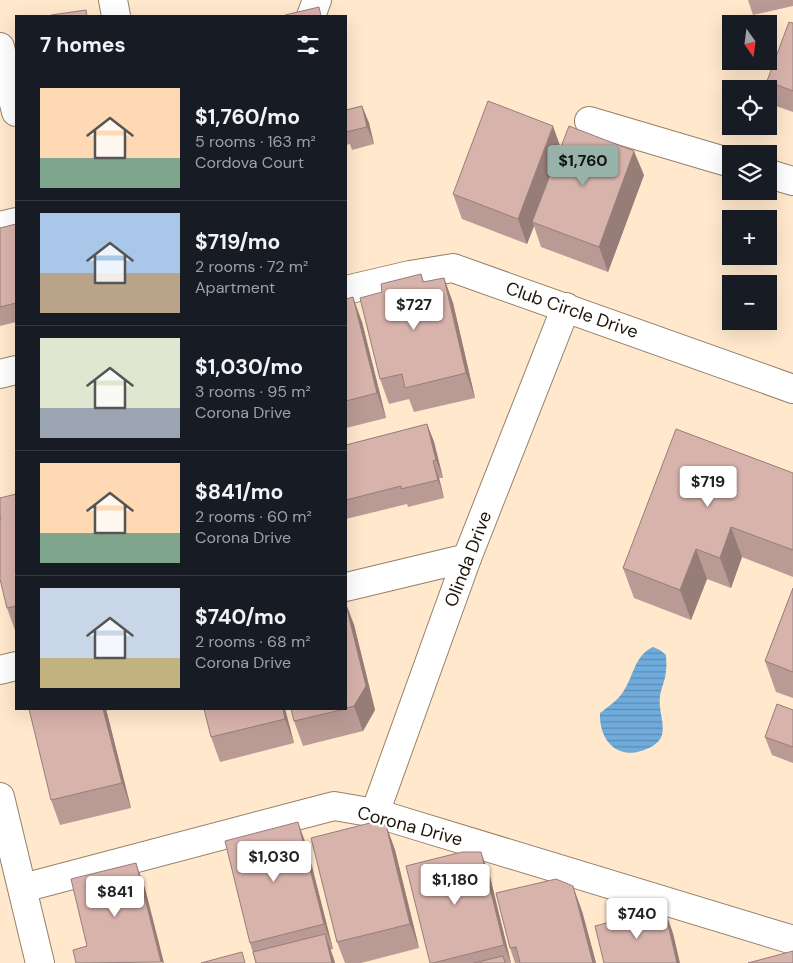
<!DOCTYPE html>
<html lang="en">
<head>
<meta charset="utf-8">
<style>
	:root { --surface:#171b24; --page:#242831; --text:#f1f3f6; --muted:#9ea1a6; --line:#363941; --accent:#97b2a9 }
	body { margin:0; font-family:"DM Sans",sans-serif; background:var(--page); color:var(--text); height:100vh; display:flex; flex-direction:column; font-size:19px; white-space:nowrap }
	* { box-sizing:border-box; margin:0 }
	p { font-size:16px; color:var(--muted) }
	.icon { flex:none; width:28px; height:28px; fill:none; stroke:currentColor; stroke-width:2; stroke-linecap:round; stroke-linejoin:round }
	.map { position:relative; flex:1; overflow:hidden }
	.details { position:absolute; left:15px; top:15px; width:332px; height:695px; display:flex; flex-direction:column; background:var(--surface); border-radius:0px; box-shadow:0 5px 20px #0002 }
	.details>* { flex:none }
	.needle { width:32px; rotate:166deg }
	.buttons { position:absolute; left:722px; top:15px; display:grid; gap:10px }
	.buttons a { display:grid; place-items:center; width:55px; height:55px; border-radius:0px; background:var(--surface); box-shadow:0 5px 20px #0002; font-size:25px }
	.price { position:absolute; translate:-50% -42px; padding:0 11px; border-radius:5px; background:#fff; color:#222; font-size:16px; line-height:32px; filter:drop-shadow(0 1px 2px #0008) }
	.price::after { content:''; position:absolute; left:50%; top:30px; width:15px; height:11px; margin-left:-8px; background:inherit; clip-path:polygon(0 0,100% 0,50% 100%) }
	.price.on { background:var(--accent); color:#111 }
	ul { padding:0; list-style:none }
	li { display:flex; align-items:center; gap:15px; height:125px; padding:0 25px }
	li+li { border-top:1px solid var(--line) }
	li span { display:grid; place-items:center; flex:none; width:140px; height:100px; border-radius:0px; color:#555 }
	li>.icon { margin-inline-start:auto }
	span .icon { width:60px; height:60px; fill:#fffc; stroke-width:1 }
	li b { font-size:21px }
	h2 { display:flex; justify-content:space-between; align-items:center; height:60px; padding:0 25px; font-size:21px }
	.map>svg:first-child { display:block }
	.water { fill:url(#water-rules) }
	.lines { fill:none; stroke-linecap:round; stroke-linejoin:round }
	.street-casing { stroke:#968168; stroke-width:30 }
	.street { stroke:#fff; stroke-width:28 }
	.wall { fill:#ba9a94 }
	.shaded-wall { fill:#977d78 }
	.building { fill:#d8b3ac; stroke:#977d78 }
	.labels { text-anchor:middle; stroke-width:5; stroke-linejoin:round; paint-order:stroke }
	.street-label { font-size:18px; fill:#1e160c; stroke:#fff }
</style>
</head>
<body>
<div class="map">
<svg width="793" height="963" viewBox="0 0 793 963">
	<defs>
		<pattern id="water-rules" width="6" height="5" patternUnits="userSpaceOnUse" patternTransform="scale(1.25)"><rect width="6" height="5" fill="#6facdd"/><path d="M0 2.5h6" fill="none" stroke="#5b8bb2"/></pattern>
	</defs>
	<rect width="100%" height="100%" fill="#ffe8cc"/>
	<path class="water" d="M 653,647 L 660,650 L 666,655 C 666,660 667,666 666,670 C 666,679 661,688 660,696 C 658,709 665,723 662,735 C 660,741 654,746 649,748 C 620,762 599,743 600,713 C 608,707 618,700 623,692 C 634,676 634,656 653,647 Z"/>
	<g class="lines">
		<g class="street-casing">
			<g id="street">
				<polyline points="113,0 116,16"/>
				<polyline points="311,16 317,0"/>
				<polyline points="0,47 16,112"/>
				<polyline points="589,121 731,163"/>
				<polyline points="769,174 793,181"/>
				<polyline points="0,226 16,222"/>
				<polyline points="346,290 410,275 453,268 793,389"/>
				<polyline points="0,374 16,370"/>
				<polyline points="346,587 467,558"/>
				<polyline points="0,670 16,666"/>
				<polyline points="0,797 40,963"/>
				<polyline points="375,813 467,558 566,307"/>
				<polyline points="23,888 334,806 375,813 793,940"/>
			</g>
		</g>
		<use href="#street" class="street"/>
	</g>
	<g class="wall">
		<polygon points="748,0 793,0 793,6 753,15"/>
		<polygon points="793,23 793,112 776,106 767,81"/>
		<polygon points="362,106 369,123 374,144 352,150 350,144 346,145 346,108 347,110"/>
		<polygon points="561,147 644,175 608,272 541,247 534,226 527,244 462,219 453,194"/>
		<polygon points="16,224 16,322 0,326 0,228"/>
		<polygon points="421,274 424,282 444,278 453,303 475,398 414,412 409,399 389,404 380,379 382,292"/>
		<polygon points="346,299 362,322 386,418 346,428"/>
		<polygon points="427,424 434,442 443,478 439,478 444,498 408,507 407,504 346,519 346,445"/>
		<polygon points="793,473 793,577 742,557 731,588 707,579 691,620 634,598 623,568"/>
		<polygon points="16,494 16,633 7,608"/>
		<polygon points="793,588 793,698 776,692 765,661"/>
		<polygon points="346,604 354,625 375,710 363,731 303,746 294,721"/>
		<polygon points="106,709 131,808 60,825 51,800"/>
		<polygon points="285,709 294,743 220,762 211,737"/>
		<polygon points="793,710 793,763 772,755 765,737"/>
		<polygon points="386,825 395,850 419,948 361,963 345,963 337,942"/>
		<polygon points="307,847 333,949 330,950 335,963 256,963 250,943"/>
		<polygon points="490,877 511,963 430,963"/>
		<polygon points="582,911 596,963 515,963 510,948"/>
	</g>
	<g class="shaded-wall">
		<polygon points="362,106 369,123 374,144 367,127"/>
		<polygon points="553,126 562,151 532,222 534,226 527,244 518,219"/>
		<polygon points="634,151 644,175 608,272 599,247"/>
		<polygon points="444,278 453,303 475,398 466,373"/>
		<polygon points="353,297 362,322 386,418 377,393"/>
		<polygon points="427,424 434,442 443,478 436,460"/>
		<polygon points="433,461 439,478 444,498 438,480"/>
		<polygon points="731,527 742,557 731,588 720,558"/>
		<polygon points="696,549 707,579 691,620 680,590"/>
		<polygon points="346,604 354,625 375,710 363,731 354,706"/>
		<polygon points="103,709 106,709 131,808 122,783"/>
		<polygon points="283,709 285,709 294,743 285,719"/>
		<polygon points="298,822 307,847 333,949 324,924"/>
		<polygon points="386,825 395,850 419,948 410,924"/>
		<polygon points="481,852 490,877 511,963 504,945"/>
		<polygon points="136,863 145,888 164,963 161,962"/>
		<polygon points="573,886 582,911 596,963 593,963"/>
		<polygon points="664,908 673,933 680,963 677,963"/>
		<polygon points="325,934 334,959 335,963 332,963"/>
	</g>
	<g class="building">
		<polygon points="319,7 321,16 285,16 285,15"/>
		<polygon points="86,10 87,16 51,16 51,15"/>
		<polygon points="789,22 793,23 793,91 767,81"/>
		<polygon points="488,101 553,126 518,219 453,194"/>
		<polygon points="362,106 367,127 346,132 346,110"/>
		<polygon points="569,126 634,151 599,247 532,222"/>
		<polygon points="16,224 16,303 0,307 0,228"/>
		<polygon points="421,274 423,282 444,278 466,373 405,388 402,374 380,379 360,298 382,292 381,284"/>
		<polygon points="353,297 377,393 346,401 346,299"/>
		<polygon points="427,424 436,460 433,461 438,480 401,489 401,486 346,500 346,445"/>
		<polygon points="676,429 793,473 793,550 731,527 720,558 696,549 680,590 623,568"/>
		<polygon points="16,494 16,606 7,608 0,579 0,519 1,519 0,515 0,498"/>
		<polygon points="793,588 793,672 765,661"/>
		<polygon points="346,605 366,686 354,706 346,708"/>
		<polygon points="777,704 793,710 793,747 765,737"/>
		<polygon points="29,709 103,709 122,783 51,800"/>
		<polygon points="204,709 283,709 285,719 211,737"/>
		<polygon points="291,709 345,709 294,721"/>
		<polygon points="298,822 324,924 250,943 225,841"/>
		<polygon points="370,823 386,825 410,924 337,942 311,838"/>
		<polygon points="462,852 481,852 504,945 433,963 430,963 406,866"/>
		<polygon points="136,863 161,962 76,963 73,950 87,946 71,879"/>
		<polygon points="556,879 573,886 593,963 520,963 516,947 510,948 496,893"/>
		<polygon points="664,908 677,963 604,963 595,926"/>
		<polygon points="325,934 332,963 256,963 253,952"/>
		<polygon points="793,951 793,963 748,963"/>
		<polygon points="242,952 245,963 201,963"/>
		<polygon points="503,956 505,963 474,963"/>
	</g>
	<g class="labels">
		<g class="street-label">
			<text transform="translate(572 310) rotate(19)" y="6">Club Circle Drive</text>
			<text transform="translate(468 559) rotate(-69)" y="6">Olinda Drive</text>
			<text transform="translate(410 826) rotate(15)" y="6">Corona Drive</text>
		</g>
	</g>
</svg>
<div class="buttons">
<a><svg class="needle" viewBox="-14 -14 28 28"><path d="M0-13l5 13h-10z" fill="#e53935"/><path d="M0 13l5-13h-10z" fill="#9ea1a6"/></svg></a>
<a><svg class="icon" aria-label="locate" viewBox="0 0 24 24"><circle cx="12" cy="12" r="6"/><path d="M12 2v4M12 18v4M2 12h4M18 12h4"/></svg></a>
<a><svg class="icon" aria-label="layers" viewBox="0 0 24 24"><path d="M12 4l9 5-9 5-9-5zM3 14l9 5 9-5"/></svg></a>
<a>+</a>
<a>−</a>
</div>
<b class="price on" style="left:583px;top:187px">$1,760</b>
<b class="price" style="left:414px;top:331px">$727</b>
<b class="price" style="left:708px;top:508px">$719</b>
<b class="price" style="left:274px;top:883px">$1,030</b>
<b class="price" style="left:455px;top:906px">$1,180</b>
<b class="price" style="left:115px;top:918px">$841</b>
<b class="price" style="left:637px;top:940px">$740</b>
<section class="details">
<h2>7 homes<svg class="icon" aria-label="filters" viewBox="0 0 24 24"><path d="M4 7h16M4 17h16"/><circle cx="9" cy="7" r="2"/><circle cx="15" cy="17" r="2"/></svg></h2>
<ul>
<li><span style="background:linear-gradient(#ffd9b3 70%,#7fa58c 0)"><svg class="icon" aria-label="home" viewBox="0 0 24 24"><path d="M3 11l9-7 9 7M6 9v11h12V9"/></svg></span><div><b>$1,760/mo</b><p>5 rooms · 163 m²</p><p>Cordova Court</p></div></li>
<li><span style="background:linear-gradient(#a9c7e8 60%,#b9a48a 0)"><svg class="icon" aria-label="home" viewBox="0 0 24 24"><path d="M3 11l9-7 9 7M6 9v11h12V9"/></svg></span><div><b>$719/mo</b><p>2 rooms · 72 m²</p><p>Apartment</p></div></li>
<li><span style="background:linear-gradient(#dfe7d0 70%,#9aa5b1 0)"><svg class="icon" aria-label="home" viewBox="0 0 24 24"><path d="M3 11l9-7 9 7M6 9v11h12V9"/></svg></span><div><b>$1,030/mo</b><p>3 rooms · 95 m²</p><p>Corona Drive</p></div></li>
<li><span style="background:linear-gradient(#ffd9b3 70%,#7fa58c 0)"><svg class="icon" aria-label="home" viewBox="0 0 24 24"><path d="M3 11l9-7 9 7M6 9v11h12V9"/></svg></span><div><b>$841/mo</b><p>2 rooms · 60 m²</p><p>Corona Drive</p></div></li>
<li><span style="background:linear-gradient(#c9d6e8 70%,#c2b280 0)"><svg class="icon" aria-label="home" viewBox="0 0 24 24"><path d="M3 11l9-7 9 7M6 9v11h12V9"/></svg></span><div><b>$740/mo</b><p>2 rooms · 68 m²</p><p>Corona Drive</p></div></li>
</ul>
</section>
</div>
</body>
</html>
